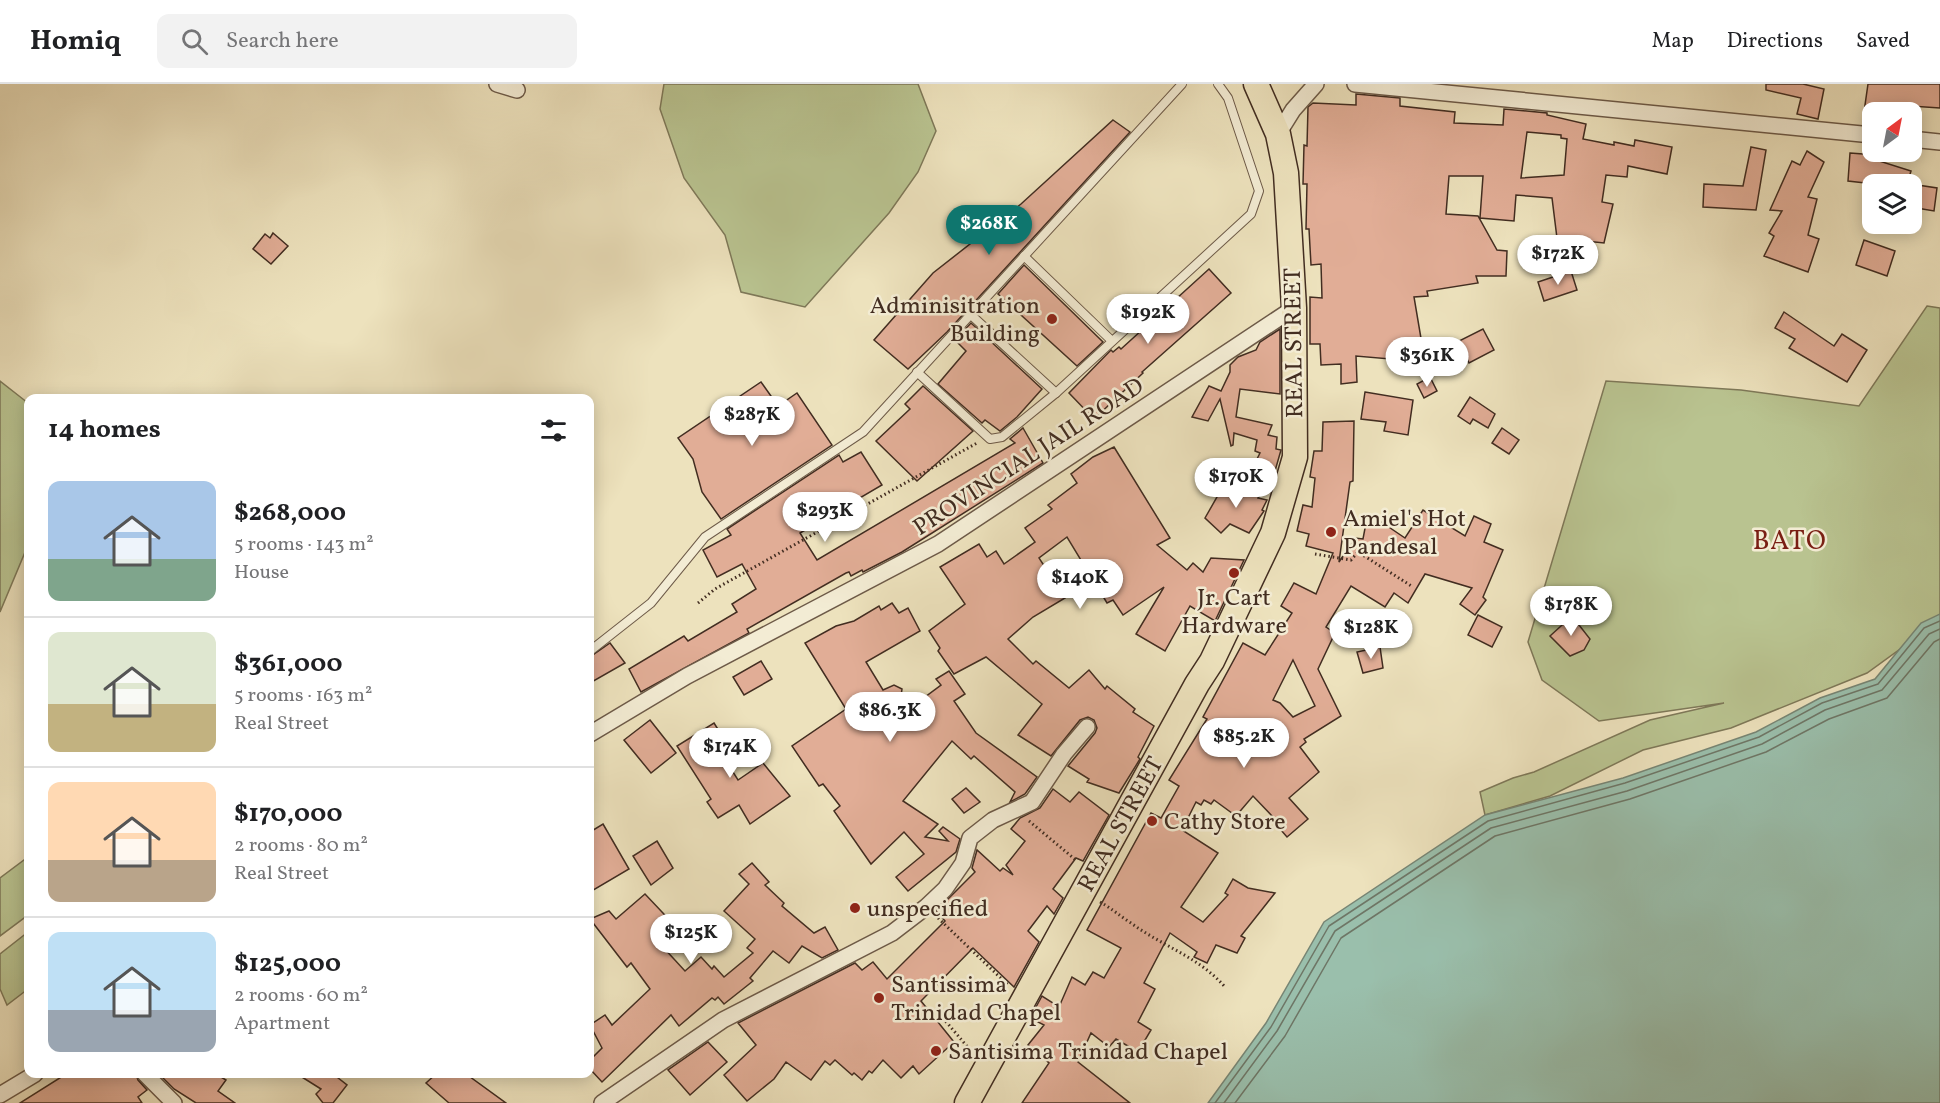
<!DOCTYPE html>
<html lang="en">
<head>
<meta charset="utf-8">
<style>
	:root { --surface:#fff; --page:#f2f2f2; --text:#202124; --muted:#757577; --line:#e0e0e0; --accent:#0f766e }
	body { margin:0; font-family:Vollkorn,serif; background:var(--page); color:var(--text); height:100vh; display:flex; flex-direction:column; font-size:22px; white-space:nowrap }
	* { box-sizing:border-box; margin:0 }
	p { font-size:20px; color:var(--muted) }
	.icon { flex:none; width:33px; height:33px; fill:none; stroke:currentColor; stroke-width:2; stroke-linecap:round; stroke-linejoin:round }
	.map { position:relative; flex:1; overflow:hidden }
	.panel { position:absolute; left:24px; top:310px; width:570px; height:684px; display:flex; flex-direction:column; background:var(--surface); border-radius:12px; box-shadow:0 3px 15px #0003 }
	.panel>* { flex:none }
	.needle { width:39px; rotate:32deg }
	.controls { position:absolute; left:1862px; top:18px; display:grid; gap:12px }
	.controls a { display:grid; place-items:center; width:60px; height:60px; border-radius:12px; background:var(--surface); box-shadow:0 3px 15px #0003; font-size:30px }
	.price { position:absolute; translate:-50% -51px; padding:0 14px; border-radius:21px; background:#fff; color:#222; font-size:20px; line-height:39px; filter:drop-shadow(0 2px 3px #0008) }
	.price::after { content:''; position:absolute; left:50%; top:36px; width:18px; height:14px; margin-left:-9px; background:inherit; clip-path:polygon(0 0,100% 0,50% 100%) }
	.price.on { background:var(--accent); color:#fff }
	ul { padding:0; list-style:none }
	li { display:flex; align-items:center; gap:18px; height:150px; padding:0 24px }
	li+li { border-top:2px solid var(--line) }
	li span { display:grid; place-items:center; flex:none; width:168px; height:120px; border-radius:12px; color:#555 }
	li>.icon { margin-inline-start:auto }
	span .icon { width:72px; height:72px; fill:#fffc; stroke-width:1 }
	li b { font-size:26px }
	h2 { display:flex; justify-content:space-between; align-items:center; height:72px; padding:0 24px; font-size:26px }
	header { display:flex; align-items:center; gap:36px; box-sizing:border-box; height:84px; padding:0 30px; background:var(--surface); border-bottom:2px solid var(--line) }
	header strong { font-size:28px }
	nav { display:flex; gap:33px; margin-inline-start:auto; font-size:21px }
	.search { width:420px; height:54px; background:var(--page); display:flex; align-items:center; gap:15px; box-sizing:border-box; padding:0 21px; border-radius:12px; color:var(--muted); font-size:22px }
	.map>svg:first-child { display:block }
	.green { fill:#b9c390; stroke:#7e7858; stroke-width:1.5 }
	.water { fill:#9abfac; stroke:#778574; stroke-width:1.5 }
	.lines { fill:none; stroke-linecap:round; stroke-linejoin:round }
	.shore { stroke:#6e7666; stroke-width:1.5 }
	.building { fill:#e1ad96; stroke:#422d21; stroke-width:1.5; fill-rule:evenodd }
	.service-casing { stroke:#6d5a48; stroke-width:10 }
	.minor-casing { stroke:#6d5a48; stroke-width:18 }
	.primary-casing { stroke:#422d21; stroke-width:27 }
	.path { stroke:#422d21; stroke-width:3; stroke-dasharray:1.5 3; stroke-linecap:butt }
	.service { stroke:#f3ecd4; stroke-width:8 }
	.minor { stroke:#f3ecd4; stroke-width:15 }
	.primary { stroke:#ede2bd; stroke-width:24 }
	.poi-dot { fill:#8f2418; stroke:#f3ecd4; stroke-width:2 }
	.labels { text-anchor:middle; stroke-width:5; stroke-linejoin:round; paint-order:stroke }
	.poi-label { font-size:24px; fill:#422d21; stroke:#f3ecd4; text-anchor:start }
	.street-label { font-size:24px; fill:#422d21; stroke:#f3ecd4 }
	.quarter-label { font-size:27px; letter-spacing:1.5px; fill:#7a1f14; stroke:#f3ecd4 }
</style>
</head>
<body>
<header>
<strong>Homiq</strong>
<div class="search"><svg class="icon" aria-label="search" viewBox="0 0 24 24"><circle cx="10" cy="10" r="6"/><path d="M15 15l6 6"/></svg>Search here</div>
<nav><a>Map</a><a>Directions</a><a>Saved</a></nav>
</header>
<div class="map">
<svg width="1940" height="1019" viewBox="0 0 1940 1019">
	<rect width="100%" height="100%" fill="#ede2bd"/>
	<filter id="stains"><feTurbulence type="fractalNoise" baseFrequency=".00333" numOctaves="4"/><feColorMatrix values="0 0 0 0 .2 0 0 0 0 .09 0 0 0 0 .02 0 0 0 .5 -.17"/></filter>
	<radialGradient id="worn" r=".72"><stop offset=".6" stop-color="#630" stop-opacity="0"/><stop offset="1" stop-color="#630" stop-opacity=".3"/></radialGradient>
	<g class="green">
		<polygon points="664,0 918,0 936,47 918,88 889,129 805,223 741,208 725,151 684,94 660,25"/>
		<polygon points="1927,222 1940,224 1940,536 1867,589 1731,644 1643,666 1550,712 1485,731 1480,708 1513,694 1534,688 1650,636 1724,619 1599,637 1542,596 1528,558 1606,297 1741,306 1859,322"/>
		<polygon points="0,297 28,319 28,461 0,528"/>
		<polygon points="28,773 28,831 0,852 0,794"/>
		<polygon points="28,848 28,905 7,921 0,905 0,870"/>
	</g>
	<polygon class="water" points="1940,530 1940,1019 1208,1019 1266,939 1324,838 1485,731 1623,694 1756,648 1820,614 1875,595 1921,539"/>
	<g class="lines">
		<g class="shore">
			<polyline points="1215,1019 1271,943 1329,842 1488,737 1625,699 1759,653 1822,619 1878,600 1924,544 1940,537"/>
			<polyline points="1224,1019 1277,947 1335,847 1491,744 1627,707 1762,660 1825,626 1882,606 1929,550 1940,545"/>
			<polyline points="1235,1019 1285,952 1341,854 1495,752 1630,715 1766,668 1829,635 1887,614 1934,558 1940,555"/>
		</g>
	</g>
	<g class="building">
		<polygon points="1766,0 1803,0 1824,5 1818,35 1797,30 1801,14 1766,6"/>
		<polygon points="1868,0 1940,0 1940,24 1911,22 1910,28 1864,28"/>
		<path d="M 1356,10 L 1400,14 L 1400,22 L 1455,28 L 1454,39 L 1503,41 L 1504,25 L 1547,29 L 1547,31 L 1586,40 L 1583,55 L 1614,61 L 1614,58 L 1634,62 L 1635,56 L 1672,63 L 1667,90 L 1628,82 L 1627,93 L 1606,91 L 1602,118 L 1613,120 L 1604,159 L 1557,154 L 1552,114 L 1516,111 L 1514,137 L 1480,134 L 1483,92 L 1449,92 L 1446,130 L 1478,132 L 1497,166 L 1507,167 L 1506,192 L 1476,192 L 1478,199 L 1427,207 L 1428,212 L 1414,213 L 1425,278 L 1356,272 L 1357,298 L 1341,300 L 1341,280 L 1321,281 L 1320,260 L 1310,260 L 1310,213 L 1322,214 L 1321,180 L 1311,181 L 1309,145 L 1306,145 L 1307,100 L 1303,100 L 1304,61 L 1307,62 L 1308,23 L 1313,19 L 1356,21 ZM 1527,48 L 1561,51 L 1561,54 L 1567,55 L 1564,91 L 1521,94 Z"/>
		<polygon points="1113,36 1130,48 947,248 908,285 874,256 933,189 1021,120"/>
		<polygon points="1751,63 1766,66 1756,126 1703,123 1704,100 1743,102"/>
		<polygon points="1807,67 1824,78 1808,113 1817,115 1808,151 1819,155 1808,188 1764,172 1774,152 1769,149 1782,127 1770,126 1792,77 1800,81"/>
		<polygon points="1850,69 1876,71 1876,76 1911,87 1907,100 1895,100 1874,92 1874,100 1848,97"/>
		<polygon points="1911,100 1937,104 1934,127 1911,123"/>
		<polygon points="273,149 288,162 271,180 253,165 265,150 270,154"/>
		<polygon points="1864,156 1895,167 1887,192 1856,181"/>
		<polygon points="1024,181 1103,258 1077,282 998,210"/>
		<polygon points="1209,185 1231,209 1142,288 1143,289 1094,335 1069,309 1111,266 1113,268 1119,263 1121,265"/>
		<polygon points="1571,187 1577,206 1544,217 1538,198"/>
		<polygon points="1784,228 1834,262 1842,250 1867,266 1847,298 1789,264 1795,255 1775,244"/>
		<polygon points="971,239 1042,305 1017,333 1000,347 985,336 982,339 938,300 966,267 955,256"/>
		<polygon points="1280,245 1280,310 1240,305 1236,333 1272,341 1268,351 1277,353 1276,365 1281,366 1275,387 1253,383 1260,369 1255,367 1257,356 1234,349 1233,361 1231,362 1220,315 1208,337 1192,333 1209,302 1221,307 1230,288 1230,281 1238,273 1256,266 1260,258"/>
		<polygon points="1483,245 1494,266 1469,279 1459,257"/>
		<polygon points="1430,293 1437,307 1424,314 1417,300"/>
		<polygon points="761,298 778,322 797,309 832,361 721,435 702,408 693,375 678,354"/>
		<polygon points="923,302 973,347 917,397 876,357 910,325 905,320"/>
		<polygon points="1365,308 1413,316 1408,351 1384,347 1386,338 1361,335"/>
		<polygon points="1470,313 1495,330 1488,344 1473,335 1470,340 1458,332"/>
		<path d="M 1354,337 L 1353,397 L 1350,398 L 1339,478 L 1355,454 L 1363,455 L 1366,439 L 1371,431 L 1405,454 L 1423,426 L 1465,452 L 1474,432 L 1491,440 L 1484,458 L 1503,466 L 1483,513 L 1486,516 L 1475,531 L 1460,520 L 1472,504 L 1425,490 L 1408,519 L 1394,509 L 1385,523 L 1351,502 L 1326,543 L 1335,549 L 1318,585 L 1341,632 L 1304,655 L 1306,658 L 1300,663 L 1319,688 L 1289,714 L 1308,735 L 1287,753 L 1274,738 L 1276,736 L 1253,712 L 1236,732 L 1214,716 L 1211,720 L 1204,716 L 1201,721 L 1196,718 L 1182,746 L 1218,769 L 1181,823 L 1203,838 L 1228,811 L 1225,809 L 1233,795 L 1248,804 L 1275,809 L 1241,852 L 1245,854 L 1237,869 L 1216,861 L 1207,879 L 1194,873 L 1197,868 L 1170,849 L 1144,899 L 1155,905 L 1138,938 L 1151,946 L 1138,968 L 1116,955 L 1109,963 L 1091,949 L 1078,978 L 1130,1019 L 1022,1019 L 1049,979 L 1028,961 L 1044,941 L 1038,938 L 1042,929 L 1036,923 L 1042,912 L 1059,923 L 1072,893 L 1085,901 L 1093,888 L 1104,894 L 1121,864 L 1087,846 L 1151,729 L 1161,734 L 1179,702 L 1169,696 L 1207,635 L 1203,633 L 1243,559 L 1265,571 L 1292,529 L 1281,522 L 1294,499 L 1316,510 L 1333,469 L 1306,462 L 1309,450 L 1297,447 L 1303,421 L 1312,423 L 1315,394 L 1310,393 L 1314,367 L 1322,367 L 1323,338 ZM 1293,576 L 1315,622 L 1293,633 L 1280,619 L 1273,616 Z"/>
		<polygon points="1023,344 1043,379 902,468 863,488 862,486 851,492 849,488 846,489 747,545 749,549 641,608 629,585 684,552 688,557 737,528 732,520 756,505 742,480 717,493 703,466 731,451 727,445 839,371 843,378 861,368 882,401 800,449 817,476 1015,359 1010,355"/>
		<polygon points="1502,344 1519,356 1509,370 1492,359"/>
		<polygon points="1114,363 1170,454 1157,461 1187,486 1193,479 1203,488 1211,474 1244,476 1215,537 1190,522 1165,567 1136,550 1164,503 1123,531 1113,516 1107,519 1067,453 1039,474 1065,514 1033,533 1008,555 1033,580 1036,577 1069,604 1089,586 1105,605 1107,602 1135,625 1133,628 1154,642 1138,673 1140,675 1119,709 1087,698 1089,695 1068,682 1095,649 1097,644 1094,636 1088,633 1080,636 1051,672 1018,651 1042,620 986,573 954,590 938,567 940,564 929,547 965,520 940,483 979,460 987,473 996,467 1004,480 1035,458 1025,444 1052,425 1048,421 1077,399 1071,390 1093,373"/>
		<polygon points="1225,399 1261,409 1258,414 1267,416 1262,426 1264,427 1249,449 1230,440 1221,449 1205,434"/>
		<polygon points="892,519 899,529 908,524 920,547 866,578 883,606 894,601 902,605 898,633 941,601 936,595 949,587 965,610 954,617 976,649 1037,693 1025,710 1010,718 1015,708 974,672 971,675 952,657 903,717 938,740 925,753 948,757 939,747 943,743 960,755 956,768 908,807 896,793 924,770 904,748 871,780 834,727 840,722 823,700 819,702 792,662 846,625 805,559 836,542 854,537 879,522 881,526"/>
		<polygon points="1478,531 1502,543 1492,563 1468,551"/>
		<polygon points="1572,532 1590,555 1584,566 1570,572 1550,552"/>
		<polygon points="610,559 625,579 590,599 590,573"/>
		<polygon points="1380,563 1383,584 1363,589 1357,568"/>
		<polygon points="761,577 772,595 744,611 733,593"/>
		<polygon points="650,636 676,669 651,689 624,656"/>
		<polygon points="714,639 724,655 716,661 738,696 763,679 790,712 750,740 739,721 718,734 707,718 711,715 677,662"/>
		<polygon points="966,704 980,718 964,729 952,715"/>
		<polygon points="1053,705 1070,718 1079,708 1109,731 1083,777 1076,774 1053,805 1063,814 1054,830 1047,822 1028,847 1039,858 1014,903 973,864 921,917 954,958 919,990 913,982 901,994 883,976 872,989 869,987 862,996 854,989 852,991 835,976 830,981 825,977 811,996 786,978 774,995 747,1017 724,991 756,961 738,939 855,879 862,886 873,878 887,895 945,837 936,827 975,788 972,784 977,766 1000,787 1003,784 1013,791 1006,781 1025,757 1011,745 1020,734 1040,724"/>
		<polygon points="603,740 629,785 590,808 590,748"/>
		<polygon points="657,757 673,784 651,801 633,772"/>
		<polygon points="752,779 769,798 765,801 784,819 782,822 814,849 825,843 838,866 822,874 802,862 789,879 773,867 750,894 753,897 724,920 718,913 715,916 712,914 679,942 671,931 602,998 590,985 590,976 602,964 590,941 605,931 612,941 650,905 631,879 627,883 590,835 609,827 616,835 645,810 679,846 662,862 685,887 701,873 712,885 714,882 724,893 753,869 747,864 755,855 724,827 749,800 739,790"/>
		<polygon points="708,958 727,978 690,1011 668,986"/>
		<polygon points="66,990 136,990 138,996 147,1006 138,1013 142,1019 20,1019"/>
		<polygon points="159,990 216,990 226,996 218,1007 235,1019 196,1019 174,1005"/>
		<polygon points="297,990 333,990 347,1001 333,1019 323,1019 316,1010 321,1005"/>
		<polygon points="436,990 466,990 506,1019 449,1019 426,999"/>
	</g>
	<g class="lines">
		<g class="service-casing">
			<g id="service">
				<polyline points="1024,172 1112,257"/>
				<polyline points="970,230 1056,309"/>
				<polyline points="917,288 990,355 1002,353 1056,309 1251,130 1259,107 1228,14 1218,0"/>
				<polyline points="590,567 651,519 705,453 863,348 1182,0"/>
			</g>
		</g>
		<g class="minor-casing">
			<g id="minor">
				<polyline points="497,0 517,6"/>
				<polyline points="1355,0 1872,51"/>
				<polyline points="1278,50 1293,26 1316,0"/>
				<polyline points="1911,55 1940,58"/>
				<polyline points="590,650 687,592 938,460 1294,224"/>
				<polyline points="145,990 174,1019"/>
				<polyline points="0,1011 35,990"/>
				<polyline points="602,1019 723,936 892,849 926,823 945,805 963,779 970,754 993,736 1032,718 1064,670 1087,643"/>
			</g>
		</g>
		<g class="primary-casing">
			<polyline id="primary" points="967,1019 1197,600 1212,577 1273,449 1295,373 1294,224 1286,89 1278,50 1256,0"/>
		</g>
		<g class="path">
			<polyline points="1315,470 1351,476 1358,468 1413,503"/>
			<polyline points="698,519 715,505 977,359"/>
			<polyline points="1029,737 1077,777"/>
			<path d="M 1100,818 C 1111,824 1120,832 1131,839 C 1162,862 1199,873 1225,903"/>
			<polyline points="938,834 1009,902"/>
			<polyline points="937,927 971,967"/>
		</g>
		<use href="#service" class="service"/>
		<use href="#minor" class="minor"/>
		<use href="#primary" class="primary"/>
	</g>
	<g class="poi-dot">
		<circle cx="1052" cy="235" r="6"/>
		<circle cx="1331" cy="448" r="6"/>
		<circle cx="1234" cy="489" r="6"/>
		<circle cx="1152" cy="737" r="6"/>
		<circle cx="855" cy="824" r="6"/>
		<circle cx="879" cy="914" r="6"/>
		<circle cx="936" cy="967" r="6"/>
	</g>
	<g class="labels">
		<g class="poi-label">
			<text x="1040" y="229" text-anchor="end">Adminisitration<tspan x="1040" dy="28">Building</tspan></text>
			<text x="1343" y="442">Amiel's Hot<tspan x="1343" dy="28">Pandesal</tspan></text>
			<text x="1234" y="521" text-anchor="middle">Jr. Cart<tspan x="1234" dy="28">Hardware</tspan></text>
			<text x="1164" y="745">Cathy Store</text>
			<text x="867" y="832">unspecified</text>
			<text x="891" y="908">Santissima<tspan x="891" dy="28">Trinidad Chapel</tspan></text>
			<text x="948" y="975">Santisima Trinidad Chapel</text>
		</g>
		<g class="street-label">
			<text transform="translate(1293 259) rotate(-91)" y="8">REAL STREET</text>
			<text transform="translate(1028 372) rotate(-33)" y="8">PROVINCIAL JAIL ROAD</text>
			<text transform="translate(1120 740) rotate(-61)" y="8">REAL STREET</text>
		</g>
		<g class="quarter-label">
			<text x="1790" y="465">BATO</text>
		</g>
	</g>
	<rect width="100%" height="100%" filter="url(#stains)"/>
	<rect width="100%" height="100%" fill="url(#worn)"/>
</svg>
<div class="controls">
<a><svg class="needle" viewBox="-14 -14 28 28"><path d="M0-13l5 13h-10z" fill="#e53935"/><path d="M0 13l5-13h-10z" fill="#757577"/></svg></a>
<a><svg class="icon" aria-label="layers" viewBox="0 0 24 24"><path d="M12 4l9 5-9 5-9-5zM3 14l9 5 9-5"/></svg></a>
</div>
<b class="price on" style="left:989px;top:172px">$268K</b>
<b class="price" style="left:1558px;top:202px">$172K</b>
<b class="price" style="left:1148px;top:261px">$192K</b>
<b class="price" style="left:1427px;top:304px">$361K</b>
<b class="price" style="left:752px;top:363px">$287K</b>
<b class="price" style="left:1236px;top:425px">$170K</b>
<b class="price" style="left:825px;top:459px">$293K</b>
<b class="price" style="left:1080px;top:526px">$140K</b>
<b class="price" style="left:1571px;top:553px">$178K</b>
<b class="price" style="left:1371px;top:576px">$128K</b>
<b class="price" style="left:890px;top:659px">$86.3K</b>
<b class="price" style="left:1244px;top:685px">$85.2K</b>
<b class="price" style="left:730px;top:695px">$174K</b>
<b class="price" style="left:691px;top:881px">$125K</b>
<section class="panel">
<h2>14 homes<svg class="icon" aria-label="filters" viewBox="0 0 24 24"><path d="M4 7h16M4 17h16"/><circle cx="9" cy="7" r="2"/><circle cx="15" cy="17" r="2"/></svg></h2>
<ul>
<li><span style="background:linear-gradient(#a9c7e8 65%,#7fa58c 0)"><svg class="icon" aria-label="home" viewBox="0 0 24 24"><path d="M3 11l9-7 9 7M6 9v11h12V9"/></svg></span><div><b>$268,000</b><p>5 rooms · 143 m²</p><p>House</p></div></li>
<li><span style="background:linear-gradient(#dfe7d0 60%,#c2b280 0)"><svg class="icon" aria-label="home" viewBox="0 0 24 24"><path d="M3 11l9-7 9 7M6 9v11h12V9"/></svg></span><div><b>$361,000</b><p>5 rooms · 163 m²</p><p>Real Street</p></div></li>
<li><span style="background:linear-gradient(#ffd9b3 65%,#b9a48a 0)"><svg class="icon" aria-label="home" viewBox="0 0 24 24"><path d="M3 11l9-7 9 7M6 9v11h12V9"/></svg></span><div><b>$170,000</b><p>2 rooms · 80 m²</p><p>Real Street</p></div></li>
<li><span style="background:linear-gradient(#bfe0f5 65%,#9aa5b1 0)"><svg class="icon" aria-label="home" viewBox="0 0 24 24"><path d="M3 11l9-7 9 7M6 9v11h12V9"/></svg></span><div><b>$125,000</b><p>2 rooms · 60 m²</p><p>Apartment</p></div></li>
</ul>
</section>
</div>
</body>
</html>
